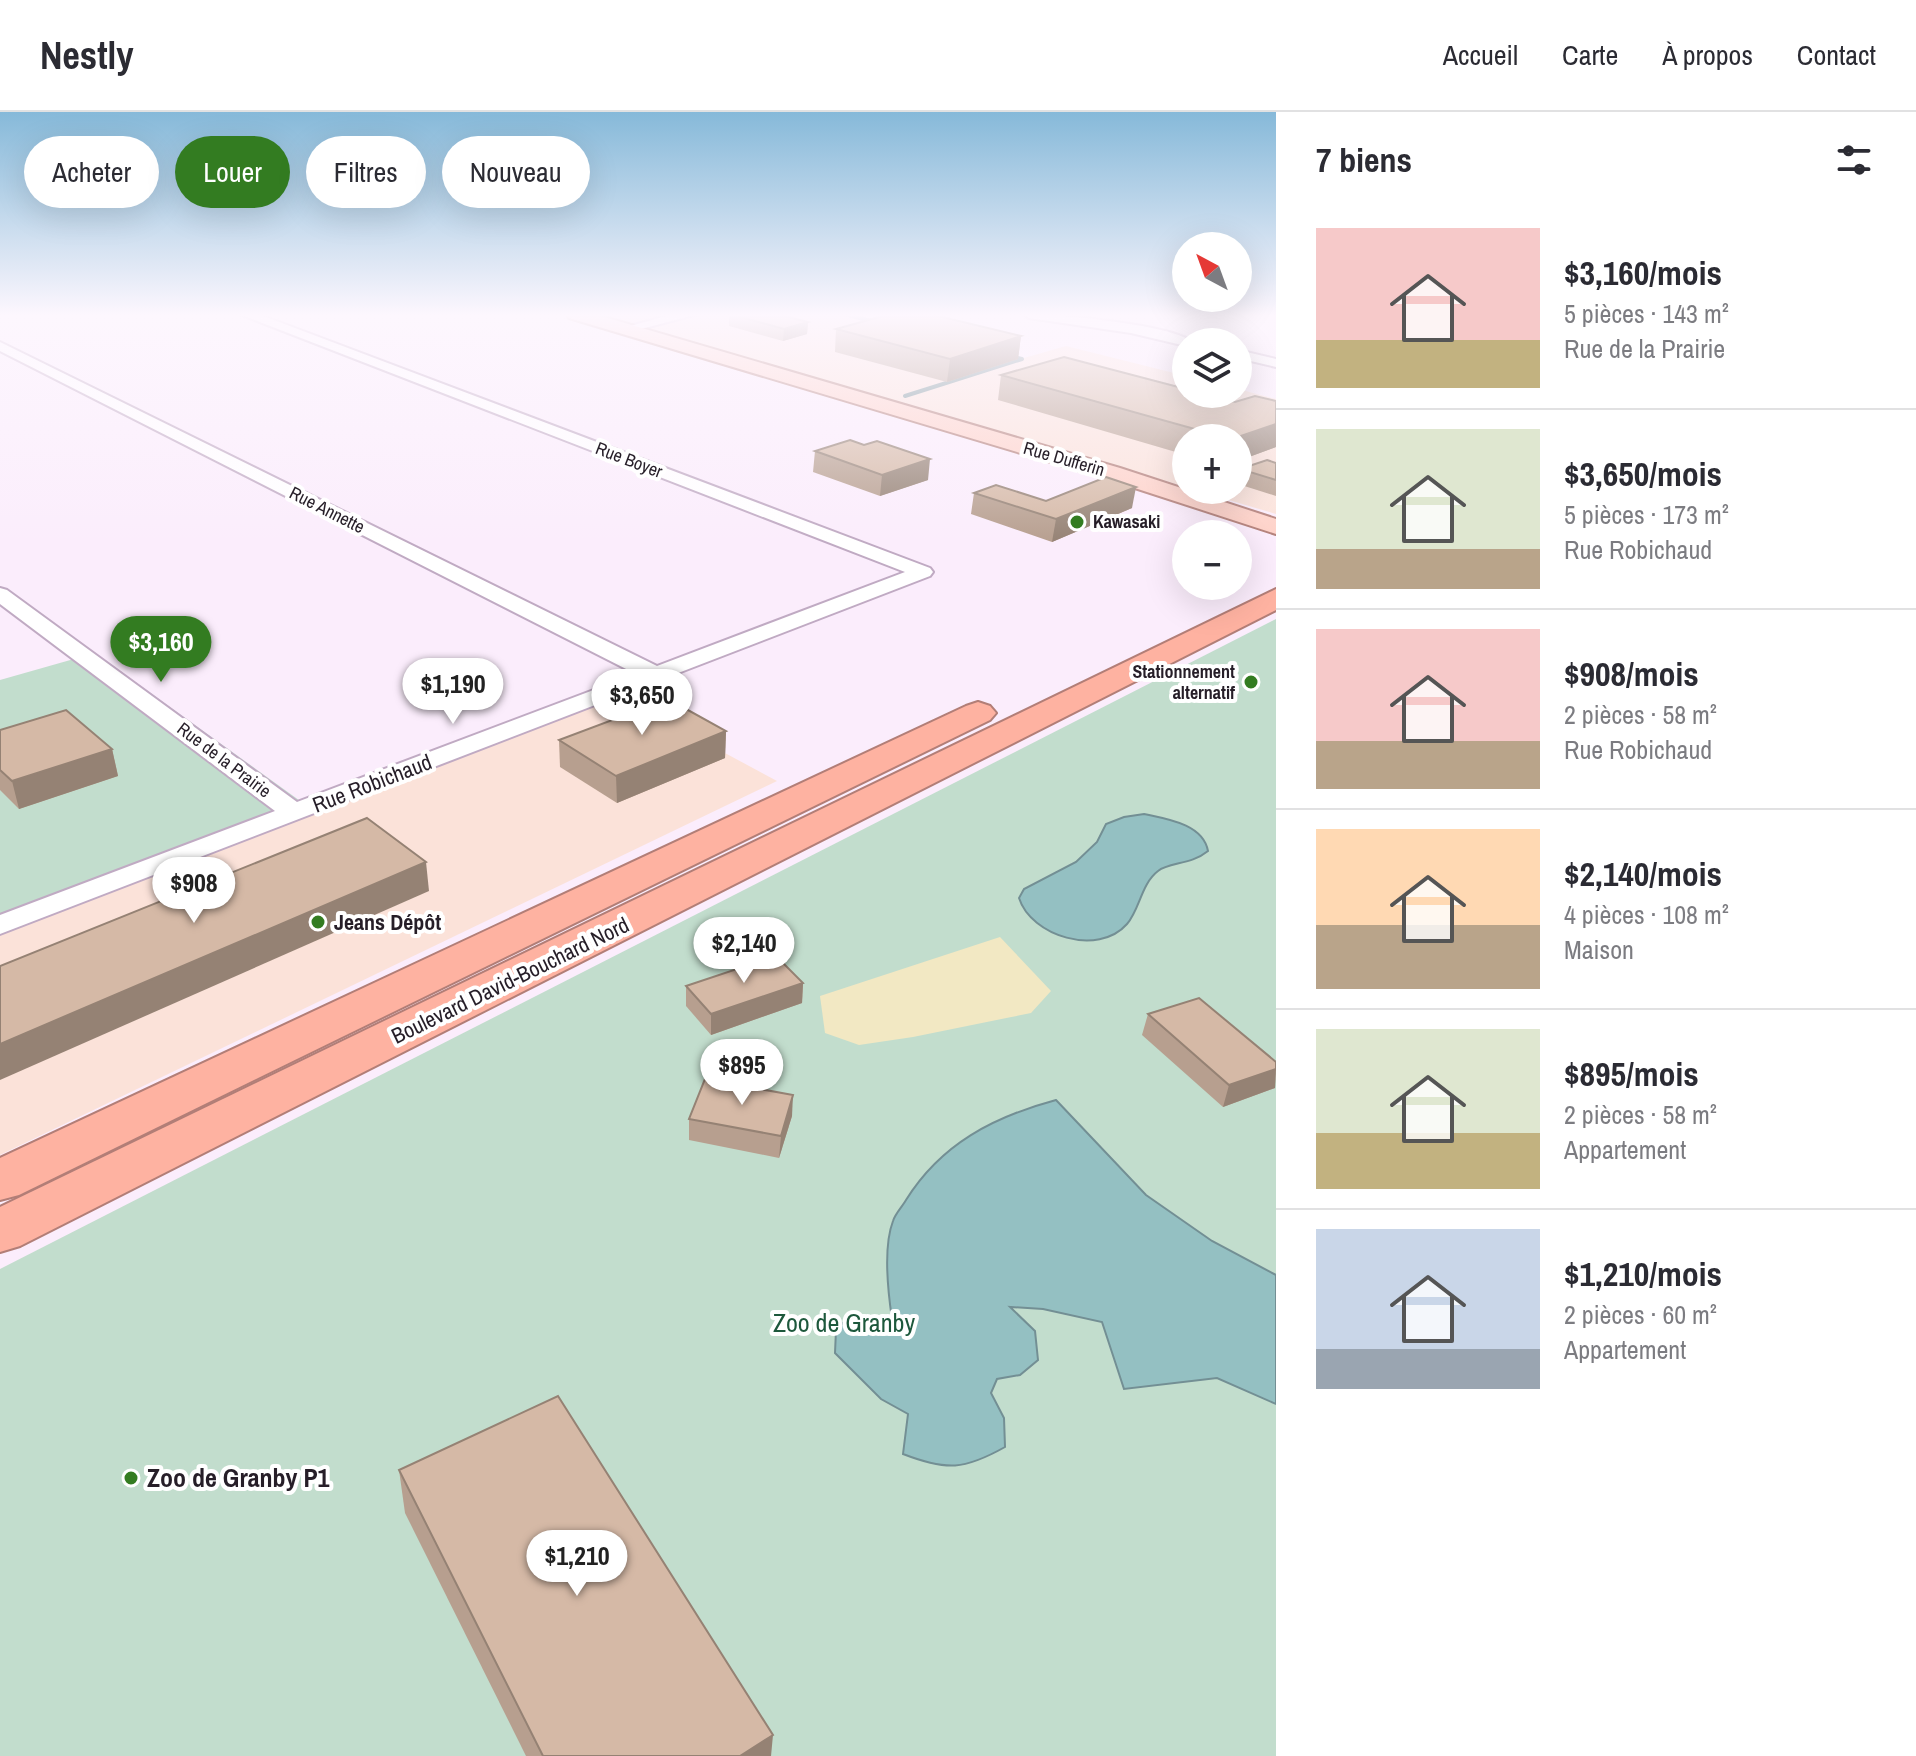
<!DOCTYPE html>
<html lang="fr">
<head>
<meta charset="utf-8">
<style>
	:root { --surface:#fff; --page:#f7f7f7; --text:#2b2b33; --muted:#7c7c81; --line:#e1e1e2; --accent:#337c21 }
	body { margin:0; font-family:"Archivo Narrow",sans-serif; background:var(--page); color:var(--text); height:100vh; display:flex; flex-direction:column; font-size:30px; white-space:nowrap }
	* { box-sizing:border-box; margin:0 }
	p { font-size:26px; color:var(--muted) }
	.icon { flex:none; width:44px; height:44px; fill:none; stroke:currentColor; stroke-width:2; stroke-linecap:round; stroke-linejoin:round }
	.map { position:relative; flex:1; overflow:hidden }
	.panel { display:flex; flex-direction:column; background:var(--surface); width:640px }
	.panel>* { flex:none }
	.banner { position:absolute; left:24px; top:24px; width:760px; height:72px; display:flex; gap:16px }
	.needle { width:52px; rotate:319deg }
	.tools { position:absolute; left:1172px; top:120px; display:grid; gap:16px }
	.tools a { display:grid; place-items:center; width:80px; height:80px; border-radius:50%; background:var(--surface); box-shadow:0 8px 32px #0002; font-size:40px }
	.price { position:absolute; translate:-50% -68px; padding:0 18px; border-radius:28px; background:#fff; color:#222; font-size:26px; line-height:52px; filter:drop-shadow(0 2px 4px #0008) }
	.price::after { content:''; position:absolute; left:50%; top:48px; width:24px; height:18px; margin-left:-12px; background:inherit; clip-path:polygon(0 0,100% 0,50% 100%) }
	.price.on { background:var(--accent); color:#fff }
	ul { padding:0; list-style:none }
	li { display:flex; align-items:center; gap:24px; height:200px; padding:0 40px }
	li+li { border-top:2px solid var(--line) }
	li span { display:grid; place-items:center; flex:none; width:224px; height:160px; border-radius:0px; color:#555 }
	li>.icon { margin-inline-start:auto }
	span .icon { width:96px; height:96px; fill:#fffc; stroke-width:1 }
	li b { font-size:34px }
	h2 { display:flex; justify-content:space-between; align-items:center; height:96px; padding:0 40px; font-size:34px }
	.pill { padding:0 28px; border-radius:36px; background:var(--surface); box-shadow:0 8px 32px #0002; font-size:28px; line-height:72px }
	.pill.on { background:var(--accent); color:#fff }
	header { display:flex; align-items:center; gap:48px; box-sizing:border-box; height:112px; padding:0 40px; background:var(--surface); border-bottom:2px solid var(--line) }
	header strong { font-size:38px }
	nav { display:flex; gap:44px; margin-inline-start:auto; font-size:28px }
	main { display:flex; flex:1; min-height:0 }
	.map>svg:first-child { display:block }
	.commercial { fill:#fbe2d9 }
	.green { fill:#c2ddcd }
	.sand { fill:#f2e8c3 }
	.water { fill:#94c0c2; stroke:#738f94; stroke-width:2 }
	.lines { fill:none; stroke-linecap:round; stroke-linejoin:round }
	.stream { stroke:#738f94; stroke-width:4 }
	.minor-casing { stroke:#c0aac3; stroke-width:4 }
	.major-casing { stroke:#b27e77; stroke-width:4 }
	.highway-casing { stroke:#b27e77; stroke-width:4 }
	.minor { fill:#fff; fill-rule:evenodd }
	.major { fill:#fed1c7; fill-rule:evenodd }
	.highway { fill:#feb2a1; fill-rule:evenodd }
	.wall { fill:#b79f8f }
	.shaded-wall { fill:#958274 }
	.building { fill:#d5b9a6; stroke:#958274; stroke-width:2 }
	.poi-dot { fill:#337c21; stroke:#fff; stroke-width:3 }
	.labels { text-anchor:middle; stroke-width:8; stroke-linejoin:round; paint-order:stroke }
	.far-street-label { font-size:18px; fill:#261e28; stroke:#fff }
	.far-poi-label { font-size:18px; font-weight:bold; fill:#261e28; stroke:#fff; text-anchor:start }
	.street-label { font-size:22px; fill:#261e28; stroke:#fff }
	.poi-label { font-size:22px; font-weight:bold; fill:#261e28; stroke:#fff; text-anchor:start }
	.near-park-label { font-size:26px; fill:#1d583c; stroke:#fff }
	.near-poi-label { font-size:26px; font-weight:bold; fill:#261e28; stroke:#fff; text-anchor:start }
</style>
</head>
<body>
<header>
<strong>Nestly</strong>
<nav><a>Accueil</a><a>Carte</a><a>À propos</a><a>Contact</a></nav>
</header>
<main>
<div class="map">
<svg width="1276" height="1644" viewBox="0 0 1276 1644">
	<rect width="100%" height="100%" fill="#fbedfc"/>
	<g class="commercial">
		<polygon points="592,202 853,202 1024,246 1066,234 1186,264 1186,282 1238,282 1238,277 1276,287 1276,402 1195,378 1238,378 1238,326 1186,326 1186,375"/>
		<polygon points="619,584 777,669 0,1043 0,823"/>
	</g>
	<g class="green">
		<polygon points="1276,507 1276,1644 0,1644 0,1157"/>
		<polygon points="95,541 303,691 0,803 0,568"/>
	</g>
	<polygon class="sand" points="1000,825 1051,879 1031,901 913,925 859,933 825,921 820,884"/>
	<g class="water">
		<path d="M 1144,702 C 1167,707 1203,712 1208,739 C 1191,753 1169,750 1158,759 C 1141,772 1140,797 1127,812 C 1098,845 1031,824 1019,786 L 1024,777 L 1076,750 L 1097,730 L 1106,712 L 1124,705 Z"/>
		<path d="M 1056,988 L 1146,1083 L 1212,1129 L 1276,1163 L 1276,1292 L 1217,1266 L 1124,1277 L 1102,1210 L 1043,1197 L 1010,1195 L 1035,1219 L 1038,1248 L 1020,1263 L 997,1267 L 991,1281 L 1004,1306 L 1005,1335 C 964,1358 947,1359 903,1342 L 908,1302 L 881,1287 L 835,1241 L 836,1218 L 850,1204 L 892,1207 C 888,1180 883,1135 893,1109 C 895,1102 902,1095 906,1088 C 941,1032 993,1005 1056,988 Z"/>
	</g>
	<g class="lines">
		<g class="stream">
			<polyline points="845,202 878,211"/>
			<polyline points="905,284 1022,247 1009,244"/>
		</g>
		<g class="minor-casing">
			<g id="minor">
				<polygon points="239,202 258,202 930,456 933,460 930,464 0,822 0,803 275,699 0,492 0,476 7,478 297,690 636,562 0,239 0,230 657,554 905,460"/>
				<polygon points="674,202 698,202 626,221 619,217"/>
				<path d="M 1023,202 C 1055,202 1170,212 1193,230 L 1186,230 L 1186,234 L 1131,221 L 1029,206 Z"/>
				<polygon points="1238,238 1276,247 1276,255 1238,246"/>
			</g>
		</g>
		<g class="major-casing">
			<polygon id="major" points="567,202 594,202 1120,356 1276,407 1276,422 1104,366 569,206"/>
		</g>
		<g class="highway-casing">
			<g id="highway">
				<polygon points="1276,477 1276,498 20,1134 0,1140 0,1095"/>
				<polygon points="978,590 990,594 996,601 990,608 19,1083 0,1088 0,1046 966,594"/>
			</g>
		</g>
		<use href="#minor" class="minor"/>
		<use href="#major" class="major"/>
		<use href="#highway" class="highway"/>
	</g>
	<g class="wall">
		<polygon points="729,202 808,210 807,222 783,229 729,214"/>
		<polygon points="836,217 1021,224 1018,247 947,270 835,240"/>
		<polygon points="1001,263 1235,290 1276,289 1276,335 1238,349 1238,326 1186,326 1186,343 998,288"/>
		<polygon points="815,339 928,368 880,384 813,360"/>
		<polygon points="1276,351 1276,384 1238,372 1240,357"/>
		<polygon points="974,381 1046,389 1132,396 1052,430 971,402"/>
		<polygon points="0,618 112,637 118,664 19,697 0,678"/>
		<polygon points="726,619 725,646 617,691 560,655 559,628"/>
		<polygon points="803,871 802,891 711,923 686,894 686,874"/>
		<polygon points="1148,902 1276,950 1275,976 1223,995 1142,923"/>
		<polygon points="792,1004 779,1046 689,1028 689,1007"/>
		<polygon points="399,1358 771,1644 526,1644 405,1401"/>
	</g>
	<g class="shaded-wall">
		<polygon points="808,210 807,222 783,229 784,217"/>
		<polygon points="1021,224 1018,247 947,270 950,247"/>
		<polygon points="1276,312 1276,335 1238,349 1238,326 1235,326"/>
		<polygon points="930,347 928,368 880,384 882,363"/>
		<polygon points="1136,375 1132,396 1052,430 1056,407"/>
		<polygon points="726,619 725,646 617,691 616,664"/>
		<polygon points="112,637 118,664 19,697 12,669"/>
		<polygon points="426,750 429,779 0,968 0,932"/>
		<polygon points="803,871 802,891 711,923 711,902"/>
		<polygon points="1276,957 1275,976 1223,995 1229,973"/>
		<polygon points="793,983 792,1004 779,1046 781,1024"/>
		<polygon points="773,1623 771,1644 740,1644"/>
	</g>
	<g class="building">
		<polygon points="730,202 777,202 808,210 784,217"/>
		<polygon points="890,202 930,202 1021,224 950,247 836,217"/>
		<polygon points="1064,245 1186,277 1186,282 1204,282 1235,290 1255,284 1276,289 1276,312 1235,326 1227,326 1001,263"/>
		<polygon points="850,328 864,333 877,329 930,347 882,363 815,339"/>
		<polygon points="1267,348 1276,351 1276,368 1240,357"/>
		<polygon points="1106,365 1136,375 1056,407 974,381 996,373 1046,389"/>
		<polygon points="668,587 726,619 616,664 559,628"/>
		<polygon points="66,598 112,637 12,669 0,658 0,618"/>
		<polygon points="367,706 426,750 0,932 0,854"/>
		<polygon points="776,844 803,871 711,902 686,874"/>
		<polygon points="1199,886 1276,950 1276,957 1229,973 1148,902"/>
		<polygon points="705,967 793,983 781,1024 689,1007"/>
		<polygon points="558,1284 773,1623 740,1644 543,1644 399,1358"/>
	</g>
	<linearGradient id="sky" x2="0" y2="1"><stop stop-color="#86b9d9"/><stop offset="0.47" stop-color="#fdf7fe"/><stop offset="1" stop-color="#fdf7fe" stop-opacity="0"/></linearGradient>
	<rect width="1276" height="432" fill="url(#sky)"/>
	<g class="poi-dot">
		<circle cx="1077" cy="410" r="8"/>
		<circle cx="1251" cy="570" r="8"/>
		<circle cx="318" cy="810" r="8"/>
		<circle cx="131" cy="1366" r="8"/>
	</g>
	<g class="labels">
		<g class="far-street-label">
			<text transform="translate(1064 347) rotate(16)" y="6">Rue Dufferin</text>
			<text transform="translate(629 348) rotate(21)" y="6">Rue Boyer</text>
			<text transform="translate(327 398) rotate(27)" y="6">Rue Annette</text>
			<text transform="translate(224 648) rotate(37)" y="6">Rue de la Prairie</text>
		</g>
		<g class="far-poi-label">
			<text x="1093" y="416">Kawasaki</text>
			<text x="1235" y="566" text-anchor="end">Stationnement<tspan x="1235" dy="21">alternatif</tspan></text>
		</g>
		<g class="street-label">
			<text transform="translate(372 671) rotate(-21)" y="8">Rue Robichaud</text>
			<text transform="translate(510 868) rotate(-26)" y="8">Boulevard David-Bouchard Nord</text>
		</g>
		<g class="poi-label">
			<text x="334" y="818">Jeans Dépôt</text>
		</g>
		<g class="near-park-label">
			<text x="844" y="1220">Zoo de Granby</text>
		</g>
		<g class="near-poi-label">
			<text x="147" y="1375">Zoo de Granby P1</text>
		</g>
	</g>
</svg>
<div class="tools">
<a><svg class="needle" viewBox="-14 -14 28 28"><path d="M0-13l5 13h-10z" fill="#e53935"/><path d="M0 13l5-13h-10z" fill="#7c7c81"/></svg></a>
<a><svg class="icon" aria-label="layers" viewBox="0 0 24 24"><path d="M12 4l9 5-9 5-9-5zM3 14l9 5 9-5"/></svg></a>
<a>+</a>
<a>−</a>
</div>
<b class="price on" style="left:161px;top:572px">$3,160</b>
<b class="price" style="left:453px;top:614px">$1,190</b>
<b class="price" style="left:642px;top:625px">$3,650</b>
<b class="price" style="left:194px;top:813px">$908</b>
<b class="price" style="left:744px;top:873px">$2,140</b>
<b class="price" style="left:742px;top:995px">$895</b>
<b class="price" style="left:577px;top:1486px">$1,210</b>
<div class="banner">
<a class="pill">Acheter</a>
<a class="pill on">Louer</a>
<a class="pill">Filtres</a>
<a class="pill">Nouveau</a>
</div>
</div>
<section class="panel">
<h2>7 biens<svg class="icon" aria-label="filters" viewBox="0 0 24 24"><path d="M4 7h16M4 17h16"/><circle cx="9" cy="7" r="2"/><circle cx="15" cy="17" r="2"/></svg></h2>
<ul>
<li><span style="background:linear-gradient(#f6c9c9 70%,#c2b280 0)"><svg class="icon" aria-label="home" viewBox="0 0 24 24"><path d="M3 11l9-7 9 7M6 9v11h12V9"/></svg></span><div><b>$3,160/mois</b><p>5 pièces · 143 m²</p><p>Rue de la Prairie</p></div></li>
<li><span style="background:linear-gradient(#dfe7d0 75%,#b9a48a 0)"><svg class="icon" aria-label="home" viewBox="0 0 24 24"><path d="M3 11l9-7 9 7M6 9v11h12V9"/></svg></span><div><b>$3,650/mois</b><p>5 pièces · 173 m²</p><p>Rue Robichaud</p></div></li>
<li><span style="background:linear-gradient(#f6c9c9 70%,#b9a48a 0)"><svg class="icon" aria-label="home" viewBox="0 0 24 24"><path d="M3 11l9-7 9 7M6 9v11h12V9"/></svg></span><div><b>$908/mois</b><p>2 pièces · 58 m²</p><p>Rue Robichaud</p></div></li>
<li><span style="background:linear-gradient(#ffd9b3 60%,#b9a48a 0)"><svg class="icon" aria-label="home" viewBox="0 0 24 24"><path d="M3 11l9-7 9 7M6 9v11h12V9"/></svg></span><div><b>$2,140/mois</b><p>4 pièces · 108 m²</p><p>Maison</p></div></li>
<li><span style="background:linear-gradient(#dfe7d0 65%,#c2b280 0)"><svg class="icon" aria-label="home" viewBox="0 0 24 24"><path d="M3 11l9-7 9 7M6 9v11h12V9"/></svg></span><div><b>$895/mois</b><p>2 pièces · 58 m²</p><p>Appartement</p></div></li>
<li><span style="background:linear-gradient(#c9d6e8 75%,#9aa5b1 0)"><svg class="icon" aria-label="home" viewBox="0 0 24 24"><path d="M3 11l9-7 9 7M6 9v11h12V9"/></svg></span><div><b>$1,210/mois</b><p>2 pièces · 60 m²</p><p>Appartement</p></div></li>
</ul>
</section>
</main>
</body>
</html>
